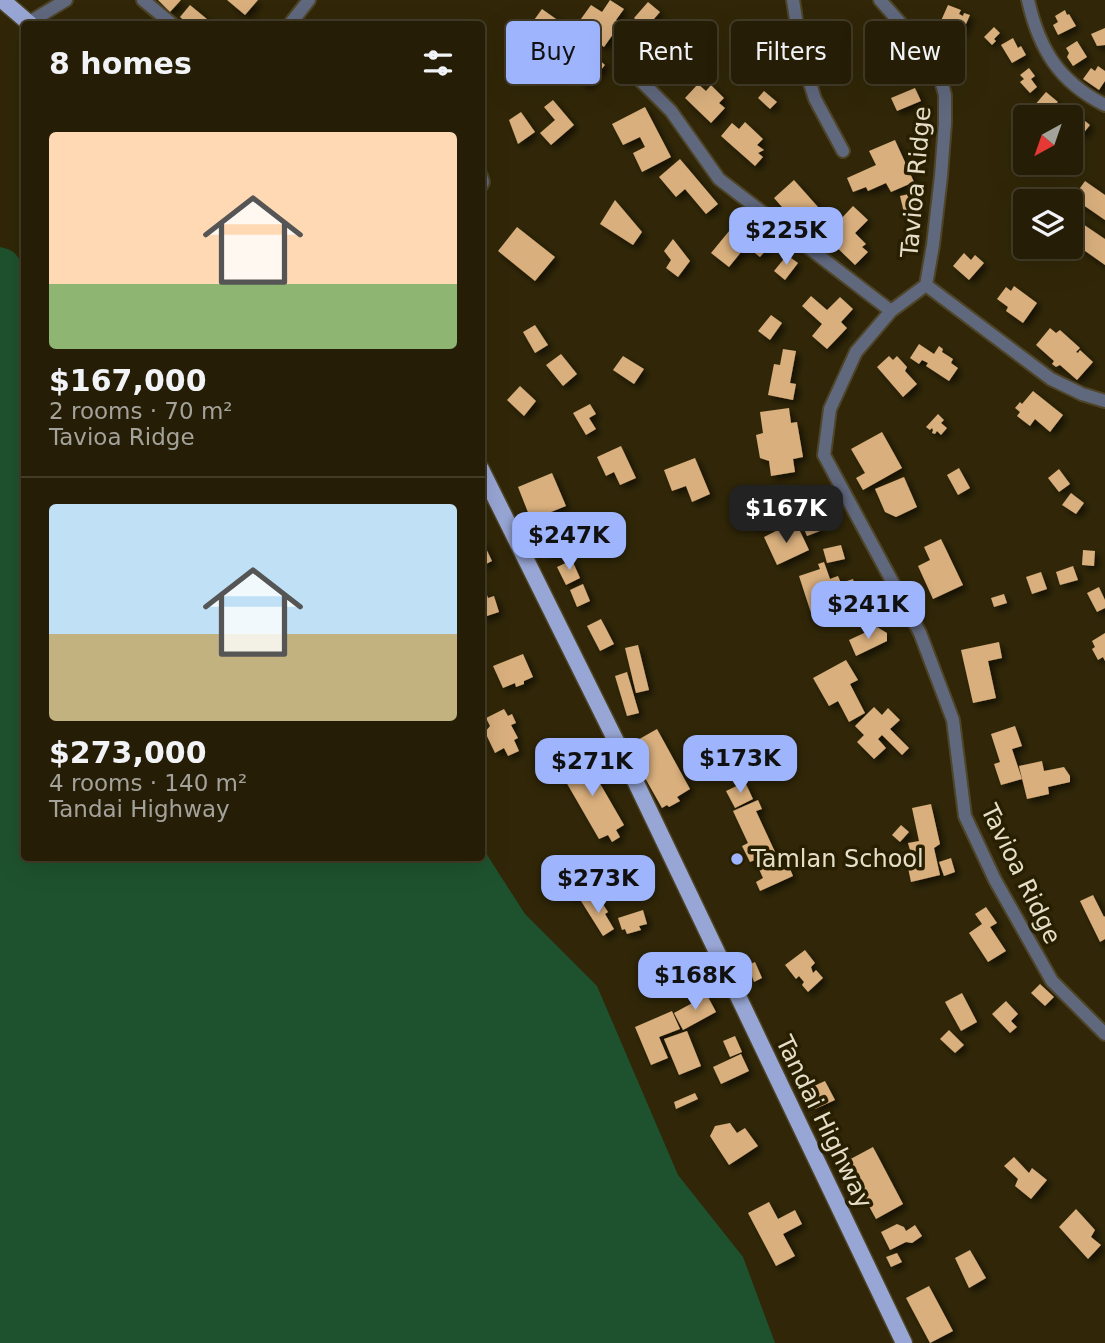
<!DOCTYPE html>
<html lang="en">
<head>
<meta charset="utf-8">
<style>
	:root { --surface:#251d06; --page:#312a14; --text:#f1f3f6; --muted:#a3a29b; --line:#423b28; --accent:#9eb4fd }
	body { margin:0; font-family:"DejaVu Sans",sans-serif; background:var(--page); color:var(--text); height:100vh; display:flex; flex-direction:column; font-size:26px; white-space:nowrap }
	* { box-sizing:border-box; margin:0 }
	p { font-size:23px; color:var(--muted) }
	.icon { flex:none; width:38px; height:38px; fill:none; stroke:currentColor; stroke-width:2; stroke-linecap:round; stroke-linejoin:round }
	.map { position:relative; flex:1; overflow:hidden }
	.panel { position:absolute; left:21px; top:21px; width:464px; height:840px; display:flex; flex-direction:column; background:var(--surface); border-radius:7px; box-shadow:0 7px 28px #0002,0 0 0 2px var(--line) }
	.panel>* { flex:none }
	.guide { position:absolute; left:506px; top:21px; width:494px; height:63px; display:flex; gap:14px }
	.needle { width:46px; rotate:220deg }
	.buttons { position:absolute; left:1013px; top:105px; display:grid; gap:14px }
	.buttons a { display:grid; place-items:center; width:70px; height:70px; border-radius:7px; background:var(--surface); box-shadow:0 7px 28px #0002,0 0 0 2px var(--line); font-size:35px }
	.price { position:absolute; translate:-50% -60px; padding:0 16px; border-radius:14px; background:var(--accent); color:#111; font-size:23px; line-height:46px; filter:drop-shadow(0 2px 4px #0008) }
	.price::after { content:''; position:absolute; left:50%; top:42px; width:21px; height:16px; margin-left:-10px; background:inherit; clip-path:polygon(0 0,100% 0,50% 100%) }
	.price.active { background:#222; color:#fff }
	ul { padding:0; list-style:none }
	li { display:grid; align-content:center; gap:14px; height:371px; padding:0 28px }
	li+li { border-top:2px solid var(--line) }
	li span { display:grid; place-items:center; height:217px; border-radius:7px; color:#555 }
	li>.icon { margin-inline-start:auto }
	span .icon { width:126px; height:126px; fill:#fffc; stroke-width:1 }
	li b { font-size:30px }
	h2 { display:flex; justify-content:space-between; align-items:center; height:84px; padding:0 28px; font-size:30px }
	.chip { padding:0 24px; border-radius:7px; background:var(--surface); box-shadow:0 7px 28px #0002,0 0 0 2px var(--line); font-size:24px; line-height:63px }
	.chip.active { background:var(--accent); color:#111 }
	.map>svg:first-child { display:block }
	.water { fill:#1e522e }
	.building { fill:#d9af7d; filter:url(#shadow) }
	.lines { fill:none; stroke-linecap:round; stroke-linejoin:round }
	.minor-casing { stroke:#4e4427; stroke-width:16 }
	.major-casing { stroke:#4e4427; stroke-width:19 }
	.minor { stroke:#60687e; stroke-width:12 }
	.major { stroke:#98a6d5; stroke-width:16 }
	.poi-dot { fill:#9eb4fd; stroke:#281e00; stroke-width:2.5 }
	.labels { text-anchor:middle; stroke-width:7; stroke-linejoin:round; paint-order:stroke }
	.street-label { font-size:24px; fill:#e5dec8; stroke:#281e00 }
	.poi-label { font-size:24px; fill:#e5dec8; stroke:#281e00; text-anchor:start }
</style>
</head>
<body>
<div class="map">
<svg width="1105" height="1343" viewBox="0 0 1105 1343">
	<defs>
		<filter id="shadow"><feDropShadow dx="4" dy="4" stdDeviation="3.5" flood-color="#0009"/></filter>
	</defs>
	<rect width="100%" height="100%" fill="#312708"/>
	<path class="water" d="M 0,247 C 16,250 18,256 24,270 L 24,858 L 481,858 L 481,842 L 489,858 L 525,914 L 597,986 L 678,1175 L 743,1257 L 775,1343 L 0,1343 Z"/>
	<g class="building">
		<polygon points="158,0 181,0 170,12"/>
		<polygon points="227,0 258,0 245,15"/>
		<polygon points="610,0 624,9 616,20 621,23 604,47 592,38 595,34 578,23 591,5 602,12"/>
		<polygon points="648,2 660,12 646,28 634,18"/>
		<polygon points="190,5 213,24 188,24 180,17"/>
		<polygon points="948,5 961,10 959,14 963,16 964,13 970,15 962,33 940,23"/>
		<polygon points="542,9 566,26 553,45 529,27"/>
		<polygon points="1065,10 1067,15 1069,14 1076,26 1058,35 1053,25 1058,22 1055,16"/>
		<polygon points="664,19 678,29 666,44 653,33"/>
		<polygon points="994,27 1000,33 994,39 996,41 992,45 984,37"/>
		<polygon points="1105,28 1105,45 1097,46 1091,34"/>
		<polygon points="1013,38 1018,48 1021,46 1026,55 1012,63 1001,45"/>
		<polygon points="1077,41 1087,57 1073,66 1067,57 1069,53 1066,48"/>
		<polygon points="579,42 605,65 587,86 579,79 582,72 566,57"/>
		<polygon points="1098,66 1105,71 1105,81 1099,90 1083,79 1091,68 1095,71"/>
		<polygon points="1029,68 1035,76 1031,79 1037,87 1030,93 1020,82 1024,79 1020,75"/>
		<polygon points="698,84 706,91 711,85 724,98 719,103 725,108 711,123 685,98"/>
		<polygon points="915,88 921,101 897,111 891,98"/>
		<polygon points="764,91 777,102 770,109 758,98"/>
		<polygon points="1046,92 1058,102 1055,104 1059,108 1050,117 1046,117 1034,106"/>
		<polygon points="553,100 574,125 551,145 540,133 555,120 544,107"/>
		<polygon points="645,107 671,157 642,172 633,153 645,147 640,137 623,145 612,124"/>
		<polygon points="521,112 535,132 518,144 509,120"/>
		<polygon points="1075,113 1090,125 1082,135 1071,126 1071,114 1073,116"/>
		<polygon points="745,122 763,139 757,145 764,150 758,153 763,157 755,166 721,136 732,123 739,129"/>
		<polygon points="895,140 914,182 891,192 886,183 868,191 866,187 853,192 847,178 876,165 869,151"/>
		<polygon points="680,159 718,204 706,214 685,189 676,197 659,177"/>
		<polygon points="794,180 818,207 798,225 774,198"/>
		<polygon points="1085,181 1105,195 1105,220 1073,198"/>
		<polygon points="914,193 920,217 906,221 900,196"/>
		<polygon points="615,200 642,232 633,245 600,224"/>
		<polygon points="853,206 868,220 855,233 866,244 862,247 868,252 855,265 825,236"/>
		<polygon points="1071,216 1105,239 1105,265 1071,241"/>
		<polygon points="739,219 758,234 760,231 773,242 760,257 746,246 729,267 711,253"/>
		<polygon points="517,227 555,257 535,281 498,251"/>
		<polygon points="673,239 690,261 678,277 666,268 671,260 664,251"/>
		<polygon points="964,253 971,260 975,255 984,263 969,280 953,266"/>
		<polygon points="787,255 798,263 785,280 774,271"/>
		<polygon points="1014,286 1037,303 1023,323 1006,311 1008,307 997,299 1006,287 1011,291"/>
		<polygon points="811,296 827,310 840,297 853,309 841,322 847,328 827,349 812,336 822,324 802,306"/>
		<polygon points="771,315 782,323 770,340 758,331"/>
		<polygon points="535,325 548,345 535,353 523,332"/>
		<polygon points="1050,328 1056,333 1060,330 1080,348 1076,352 1078,353 1080,350 1093,362 1077,380 1060,365 1056,367 1052,364 1054,361 1036,345"/>
		<polygon points="919,344 934,354 939,346 943,349 942,352 953,359 951,363 958,368 949,381 926,366 928,363 922,360 919,364 910,358"/>
		<polygon points="783,349 796,351 790,383 796,384 793,400 768,395 774,364 780,365"/>
		<polygon points="561,354 577,374 563,386 546,365"/>
		<polygon points="623,356 644,369 634,384 613,370"/>
		<polygon points="889,356 893,360 897,356 907,367 905,371 917,384 903,397 877,367"/>
		<polygon points="520,386 536,401 524,416 507,400"/>
		<polygon points="1033,391 1063,415 1050,432 1035,419 1030,426 1017,416 1020,412 1015,408 1020,402 1022,404"/>
		<polygon points="590,404 596,414 589,418 596,429 586,435 573,413"/>
		<polygon points="789,408 791,423 797,422 803,457 793,459 795,472 771,476 769,461 760,458 756,435 763,433 760,412"/>
		<polygon points="938,414 944,420 941,423 947,428 941,435 937,431 935,434 932,433 933,430 932,428 930,430 926,427"/>
		<polygon points="882,432 902,468 863,490 856,478 865,473 851,449"/>
		<polygon points="621,446 636,478 620,485 614,472 606,476 597,457"/>
		<polygon points="695,458 710,494 692,502 686,486 672,491 664,470"/>
		<polygon points="959,468 970,488 958,495 947,475"/>
		<polygon points="1059,469 1070,484 1059,492 1048,478"/>
		<polygon points="552,473 566,506 531,520 518,487"/>
		<polygon points="904,477 917,507 896,517 885,512 875,489"/>
		<polygon points="1071,493 1084,503 1076,514 1062,505"/>
		<polygon points="778,495 787,519 778,522 777,527 770,530 768,524 755,528 748,505"/>
		<polygon points="553,519 568,548 550,557 535,528"/>
		<polygon points="815,519 820,531 807,536 802,524"/>
		<polygon points="786,526 790,533 799,529 809,550 777,565 764,537"/>
		<polygon points="481,538 492,561 484,565 481,559"/>
		<polygon points="941,539 963,585 933,599 918,566 930,560 924,547"/>
		<polygon points="841,545 845,559 827,563 823,549"/>
		<polygon points="1083,550 1095,551 1094,566 1082,565"/>
		<polygon points="572,560 580,578 566,585 557,567"/>
		<polygon points="824,562 830,579 838,576 841,583 853,579 857,593 830,602 834,612 813,619 799,576 820,569 818,564"/>
		<polygon points="1073,566 1078,580 1060,585 1056,572"/>
		<polygon points="1041,572 1047,589 1032,594 1026,577"/>
		<polygon points="583,584 590,601 577,607 570,590"/>
		<polygon points="1099,587 1105,600 1105,608 1097,612 1087,593"/>
		<polygon points="486,592 488,598 494,596 499,612 481,618 481,594"/>
		<polygon points="1004,594 1007,603 994,607 991,598"/>
		<polygon points="601,619 614,644 600,651 587,626"/>
		<polygon points="877,627 887,633 887,641 856,656 849,640"/>
		<polygon points="1105,633 1105,661 1103,657 1098,660 1092,649 1095,647 1092,641"/>
		<polygon points="999,642 1002,658 988,661 996,698 973,703 961,650"/>
		<polygon points="638,645 649,690 636,693 625,648"/>
		<polygon points="523,654 533,677 524,681 524,684 516,687 515,683 503,688 493,666"/>
		<polygon points="846,660 858,680 850,684 865,713 849,722 838,701 829,706 813,678"/>
		<polygon points="627,672 639,713 627,716 615,676"/>
		<polygon points="874,707 882,715 888,708 900,720 890,729 909,748 902,755 882,735 878,739 886,748 874,759 857,742 864,735 855,726"/>
		<polygon points="504,709 508,716 512,714 516,723 511,725 518,738 514,740 519,751 508,756 504,748 495,753 485,732 490,726 486,718"/>
		<polygon points="1015,726 1022,746 1012,749 1022,779 1001,785 994,764 1000,762 991,734"/>
		<polygon points="657,729 690,789 677,797 680,801 669,807 667,805 662,808 627,746"/>
		<polygon points="583,754 624,825 616,830 620,837 612,842 608,835 599,839 558,768"/>
		<polygon points="1042,761 1044,771 1064,767 1070,776 1070,782 1048,787 1049,794 1027,799 1019,766"/>
		<polygon points="745,782 753,799 735,808 726,791"/>
		<polygon points="758,800 762,809 756,811 782,867 788,864 793,876 760,891 756,882 763,878 755,860 750,862 742,846 748,843 733,811"/>
		<polygon points="931,804 940,844 934,848 940,875 911,882 907,863 913,861 908,843 919,841 912,808"/>
		<polygon points="901,825 909,832 900,842 892,835"/>
		<polygon points="583,856 590,867 576,876 569,865"/>
		<polygon points="951,858 955,872 944,876 939,862"/>
		<polygon points="575,880 583,886 573,899 566,894"/>
		<polygon points="589,895 593,902 599,898 608,912 605,914 614,929 603,936 581,901"/>
		<polygon points="1093,895 1104,917 1105,916 1105,939 1100,942 1080,901"/>
		<polygon points="986,907 997,923 990,927 1006,951 988,962 969,933 982,924 975,914"/>
		<polygon points="643,910 647,924 639,926 641,930 627,934 625,929 622,930 618,918"/>
		<polygon points="805,950 815,963 811,967 813,973 816,970 823,978 808,992 802,985 804,982 799,976 796,979 785,965"/>
		<polygon points="755,962 762,978 754,982 748,965"/>
		<polygon points="1040,984 1054,997 1045,1006 1031,993"/>
		<polygon points="962,993 977,1022 961,1031 945,1002"/>
		<polygon points="707,995 716,1012 683,1030 674,1013"/>
		<polygon points="1006,1001 1018,1014 1011,1021 1017,1027 1010,1033 992,1014"/>
		<polygon points="672,1011 680,1029 659,1037 668,1058 651,1065 635,1027"/>
		<polygon points="949,1030 964,1045 955,1053 940,1039"/>
		<polygon points="687,1031 701,1066 679,1075 664,1039"/>
		<polygon points="735,1036 742,1052 730,1057 723,1041"/>
		<polygon points="741,1054 749,1071 721,1084 713,1067"/>
		<polygon points="825,1081 835,1100 815,1109 805,1090"/>
		<polygon points="695,1093 698,1099 676,1109 674,1102"/>
		<polygon points="730,1123 737,1133 745,1128 758,1146 729,1165 710,1136 715,1126"/>
		<polygon points="873,1147 903,1204 876,1219 845,1162"/>
		<polygon points="1014,1157 1029,1173 1032,1168 1047,1180 1031,1199 1015,1186 1018,1179 1004,1166"/>
		<polygon points="769,1202 778,1219 795,1210 802,1224 783,1234 795,1256 776,1266 748,1213"/>
		<polygon points="1076,1209 1095,1230 1091,1237 1101,1245 1088,1259 1059,1227"/>
		<polygon points="897,1224 904,1227 906,1231 915,1225 922,1236 912,1243 906,1242 890,1250 881,1232"/>
		<polygon points="970,1250 986,1278 969,1288 955,1258"/>
		<polygon points="897,1253 902,1262 891,1267 886,1257"/>
		<polygon points="929,1286 953,1331 930,1343 906,1298"/>
	</g>
	<g class="lines">
		<g class="minor-casing">
			<g id="minor">
				<polyline points="143,0 172,24"/>
				<polyline points="793,0 802,58 815,99 843,151"/>
				<polyline points="880,0 918,43 939,73 945,95 945,123 941,176 933,245 926,285 891,311 856,352 830,409 824,455 920,633 953,720 965,816 995,880 1052,981 1105,1034"/>
				<path d="M 1028,0 C 1039,49 1059,82 1105,105"/>
				<polyline points="28,23 66,0"/>
				<polyline points="290,24 309,0"/>
				<polyline points="633,73 671,111 719,179 891,311"/>
				<polyline points="481,176 483,182 481,186"/>
				<polyline points="926,285 1051,379 1082,394 1105,401"/>
			</g>
		</g>
		<g class="major-casing">
			<g id="major">
				<polyline points="2,0 30,24"/>
				<polyline points="481,469 616,741 904,1343"/>
			</g>
		</g>
		<use href="#minor" class="minor"/>
		<use href="#major" class="major"/>
	</g>
	<circle class="poi-dot" cx="737" cy="859" r="7"/>
	<g class="labels">
		<g class="street-label">
			<text transform="translate(916 182) rotate(-85)" y="8">Tavioa Ridge</text>
			<text transform="translate(1021 874) rotate(64)" y="8">Tavioa Ridge</text>
			<text transform="translate(824 1122) rotate(64)" y="8">Tandai Highway</text>
		</g>
		<g class="poi-label">
			<text x="751" y="867">Tamlan School</text>
		</g>
	</g>
</svg>
<div class="buttons">
<a><svg class="needle" viewBox="-14 -14 28 28"><path d="M0-13l5 13h-10z" fill="#e53935"/><path d="M0 13l5-13h-10z" fill="#a3a29b"/></svg></a>
<a><svg class="icon" aria-label="layers" viewBox="0 0 24 24"><path d="M12 4l9 5-9 5-9-5zM3 14l9 5 9-5"/></svg></a>
</div>
<b class="price" style="left:786px;top:267px">$225K</b>
<b class="price active" style="left:786px;top:545px">$167K</b>
<b class="price" style="left:569px;top:572px">$247K</b>
<b class="price" style="left:868px;top:641px">$241K</b>
<b class="price" style="left:740px;top:795px">$173K</b>
<b class="price" style="left:592px;top:798px">$271K</b>
<b class="price" style="left:598px;top:915px">$273K</b>
<b class="price" style="left:695px;top:1012px">$168K</b>
<div class="guide">
<a class="chip active">Buy</a>
<a class="chip">Rent</a>
<a class="chip">Filters</a>
<a class="chip">New</a>
</div>
<section class="panel">
<h2>8 homes<svg class="icon" aria-label="filters" viewBox="0 0 24 24"><path d="M4 7h16M4 17h16"/><circle cx="9" cy="7" r="2"/><circle cx="15" cy="17" r="2"/></svg></h2>
<ul>
<li><span style="background:linear-gradient(#ffd9b3 70%,#8fb573 0)"><svg class="icon" aria-label="home" viewBox="0 0 24 24"><path d="M3 11l9-7 9 7M6 9v11h12V9"/></svg></span><div><b>$167,000</b><p>2 rooms · 70 m²</p><p>Tavioa Ridge</p></div></li>
<li><span style="background:linear-gradient(#bfe0f5 60%,#c2b280 0)"><svg class="icon" aria-label="home" viewBox="0 0 24 24"><path d="M3 11l9-7 9 7M6 9v11h12V9"/></svg></span><div><b>$273,000</b><p>4 rooms · 140 m²</p><p>Tandai Highway</p></div></li>
</ul>
</section>
</div>
</body>
</html>
